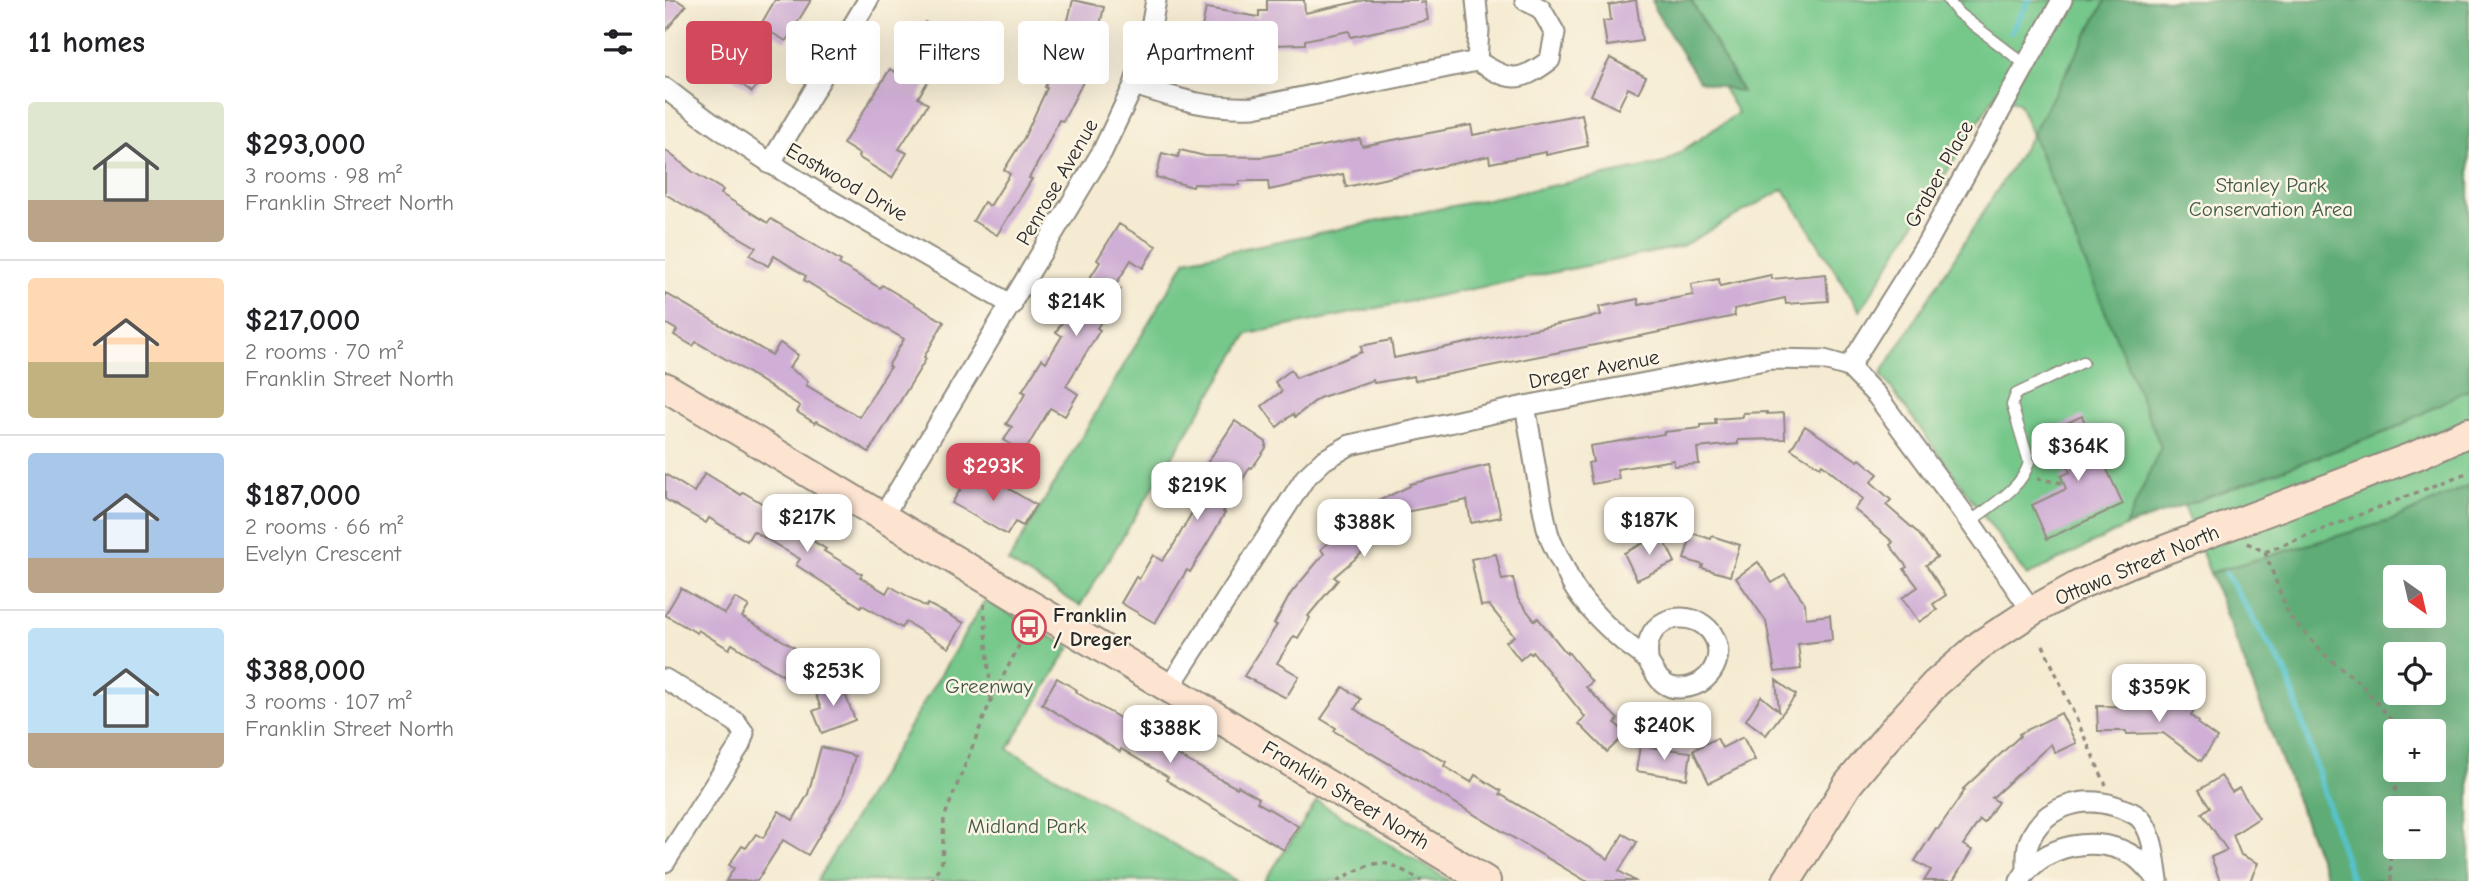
<!DOCTYPE html>
<html lang="en">
<head>
<meta charset="utf-8">
<style>
	:root { --surface:#fff; --page:#f2f2f2; --text:#202124; --muted:#757577; --line:#e0e0e0; --accent:#d1495b }
	body { margin:0; font-family:"Comic Neue",sans-serif; background:var(--page); color:var(--text); height:100vh; display:flex; flex-direction:column; font-size:26px; white-space:nowrap }
	* { box-sizing:border-box; margin:0 }
	p { font-size:23px; color:var(--muted) }
	.icon { flex:none; width:38px; height:38px; fill:none; stroke:currentColor; stroke-width:2; stroke-linecap:round; stroke-linejoin:round }
	.map { position:relative; flex:1; overflow:hidden }
	.sheet { display:flex; flex-direction:column; background:var(--surface); width:665px }
	.sheet>* { flex:none }
	.hud { position:absolute; left:21px; top:21px; width:665px; height:63px; display:flex; gap:14px }
	.needle { width:46px; rotate:146deg }
	.fabs { position:absolute; left:1718px; top:565px; display:grid; gap:14px }
	.fabs a { display:grid; place-items:center; width:63px; height:63px; border-radius:7px; background:var(--surface); box-shadow:0 7px 28px #0002; font-size:35px }
	.price { position:absolute; translate:-50% -60px; padding:0 16px; border-radius:14px; background:#fff; color:#222; font-size:23px; line-height:46px; filter:drop-shadow(0 2px 4px #0008) }
	.price::after { content:''; position:absolute; left:50%; top:42px; width:21px; height:16px; margin-left:-10px; background:inherit; clip-path:polygon(0 0,100% 0,50% 100%) }
	.price.current { background:var(--accent); color:#fff }
	ul { padding:0; list-style:none }
	li { display:flex; align-items:center; gap:21px; height:175px; padding:0 28px }
	li+li { border-top:2px solid var(--line) }
	li span { display:grid; place-items:center; flex:none; width:196px; height:140px; border-radius:7px; color:#555 }
	li>.icon { margin-inline-start:auto }
	span .icon { width:84px; height:84px; fill:#fffc; stroke-width:1 }
	li b { font-size:30px }
	h2 { display:flex; justify-content:space-between; align-items:center; height:84px; padding:0 28px; font-size:30px }
	.chip { padding:0 24px; border-radius:7px; background:var(--surface); box-shadow:0 7px 28px #0002; font-size:24px; line-height:63px }
	.chip.current { background:var(--accent); color:#fff }
	main { display:flex; flex:1; min-height:0 }
	.map>svg:first-child { display:block }
	.green { fill:#74c78a; stroke:#50795a; stroke-width:2; fill-rule:evenodd }
	.forest { fill:#5fac76; stroke:#456c50; stroke-width:2; fill-rule:evenodd }
	.lines { fill:none; stroke-linecap:round; stroke-linejoin:round }
	.stream { stroke:#56c3cc; stroke-width:6 }
	.building { fill:#d0afd6 }
	.lane-casing { stroke:#908b7e; stroke-width:13 }
	.street-casing { stroke:#908b7e; stroke-width:23 }
	.secondary-casing { stroke:#908b7e; stroke-width:32 }
	.path { stroke:#908b7e; stroke-width:3.5; stroke-dasharray:5 5; stroke-linecap:butt }
	.lane { stroke:#fff; stroke-width:10 }
	.street { stroke:#fff; stroke-width:19 }
	.secondary { stroke:#fde4d1; stroke-width:28 }
	.labels { text-anchor:middle; stroke-width:5; stroke-linejoin:round; paint-order:stroke }
	.street-label { font-size:21px; fill:#2b2b2b; stroke:#fcf5e5 }
	.park-label { font-size:21px; fill:#415a48; stroke:#fcf5e5 }
	.poi-label { font-size:21px; font-weight:bold; fill:#2b2b2b; stroke:#fcf5e5; text-anchor:start }
</style>
</head>
<body>
<main>
<section class="sheet">
<h2>11 homes<svg class="icon" aria-label="filters" viewBox="0 0 24 24"><path d="M4 7h16M4 17h16"/><circle cx="9" cy="7" r="2"/><circle cx="15" cy="17" r="2"/></svg></h2>
<ul>
<li><span style="background:linear-gradient(#dfe7d0 70%,#b9a48a 0)"><svg class="icon" aria-label="home" viewBox="0 0 24 24"><path d="M3 11l9-7 9 7M6 9v11h12V9"/></svg></span><div><b>$293,000</b><p>3 rooms · 98 m²</p><p>Franklin Street North</p></div></li>
<li><span style="background:linear-gradient(#ffd9b3 60%,#c2b280 0)"><svg class="icon" aria-label="home" viewBox="0 0 24 24"><path d="M3 11l9-7 9 7M6 9v11h12V9"/></svg></span><div><b>$217,000</b><p>2 rooms · 70 m²</p><p>Franklin Street North</p></div></li>
<li><span style="background:linear-gradient(#a9c7e8 75%,#b9a48a 0)"><svg class="icon" aria-label="home" viewBox="0 0 24 24"><path d="M3 11l9-7 9 7M6 9v11h12V9"/></svg></span><div><b>$187,000</b><p>2 rooms · 66 m²</p><p>Evelyn Crescent</p></div></li>
<li><span style="background:linear-gradient(#bfe0f5 75%,#b9a48a 0)"><svg class="icon" aria-label="home" viewBox="0 0 24 24"><path d="M3 11l9-7 9 7M6 9v11h12V9"/></svg></span><div><b>$388,000</b><p>3 rooms · 107 m²</p><p>Franklin Street North</p></div></li>
</ul>
</section>
<div class="map">
<svg width="1804" height="881" viewBox="0 0 1804 881">
	<rect width="100%" height="100%" fill="#fcf5e5"/>
	<filter id="ink" filterUnits="userSpaceOnUse"><feTurbulence type="fractalNoise" baseFrequency=".0143" numOctaves="2"/><feDisplacementMap in="SourceGraphic" scale="14" xChannelSelector="R" yChannelSelector="G"/><feConvolveMatrix kernelMatrix="1 2 1 2 8 2 1 2 1" color-interpolation-filters="sRGB"/></filter>
	<filter id="wash" filterUnits="userSpaceOnUse"><feTurbulence type="fractalNoise" baseFrequency=".00686" numOctaves="4" result="noise"/><feDisplacementMap in="SourceGraphic" scale="28" xChannelSelector="R" yChannelSelector="G"/><feGaussianBlur stdDeviation="1.57" result="paint"/><feColorMatrix in="noise" values="0 0 0 0 0 0 0 0 0 0 0 0 0 0 0 0 0 1.4 0 .05"/><feComposite in="paint" operator="in"/></filter>
	<g filter="url(#wash)">
		<rect width="100%" height="100%" fill="#f5ebd2"/>
		<g class="green">
			<path d="M 1005,0 L 1804,0 L 1804,881 L 1663,881 L 1497,448 L 1460,527 L 1362,576 L 1216,374 L 1367,135 L 1354,104 L 1332,92 L 1195,311 L 1119,189 L 1015,247 L 583,334 L 415,606 L 343,562 L 521,260 L 999,163 L 1073,113 ZM 1731,578 L 1769,578 L 1769,616 L 1731,616 ZM 1731,654 L 1769,654 L 1769,693 L 1731,693 ZM 1731,732 L 1769,732 L 1769,770 L 1731,770 ZM 1731,808 L 1769,808 L 1769,847 L 1731,847 Z"/>
			<polygon points="320,600 405,647 343,749 572,881 152,881"/>
			<polygon points="652,801 785,881 600,881"/>
		</g>
		<g class="forest">
			<polygon points="987,0 1026,0 1077,92 1034,81 990,10"/>
			<polygon points="1441,0 1804,0 1804,389 1724,431 1460,527 1496,447 1367,134"/>
			<path d="M 1804,485 L 1804,881 L 1663,881 L 1545,573 L 1731,519 ZM 1731,578 L 1769,578 L 1769,616 L 1731,616 ZM 1769,654 L 1769,693 L 1731,693 L 1731,654 ZM 1731,732 L 1769,732 L 1769,770 L 1731,770 ZM 1731,808 L 1769,808 L 1769,847 L 1731,847 Z"/>
		</g>
		<g class="lines">
			<g class="stream">
				<polyline points="1346,32 1364,0"/>
				<polyline points="1561,574 1622,674 1687,881"/>
			</g>
		</g>
		<g id="blocks">
			<g class="building">
				<polygon points="0,0 12,0 21,6 0,32"/>
				<polygon points="110,0 146,0 121,41 95,26"/>
				<polygon points="408,0 439,7 433,34 426,33 420,61 422,62 415,78 419,80 398,121 394,120 379,152 364,178 367,179 332,235 308,221 319,202 325,206 345,174 339,170 359,138 382,88 380,87 396,49"/>
				<polygon points="602,0 639,0 640,13 700,0 756,0 756,3 760,2 763,20 686,37 684,31 640,40 640,44 570,46 568,56 541,52 544,34 536,32 541,8 594,17 594,11 602,11"/>
				<polygon points="971,0 977,41 942,46 938,21 946,20 944,5"/>
				<polygon points="260,22 288,38 253,98 263,104 234,149 242,153 227,178 193,157 194,154 178,144 225,69 230,72"/>
				<polygon points="58,35 104,70 87,92 41,57"/>
				<polygon points="945,58 981,77 973,93 963,88 953,109 926,95"/>
				<polygon points="917,114 923,146 881,155 881,152 825,163 824,156 681,187 678,174 604,190 603,181 574,181 574,185 529,184 528,187 491,177 497,153 513,157 515,150 540,156 598,157 695,139 697,146 806,125 808,135"/>
				<polygon points="0,150 28,172 58,190 56,194 103,223 106,219 176,261 174,264 215,288 217,285 279,322 259,357 261,359 204,452 167,429 151,421 150,423 132,412 135,406 71,365 31,342 28,346 9,335 12,330 0,323 0,293 107,355 115,343 133,355 124,368 143,381 141,385 194,417 225,367 223,366 239,339 165,296 139,280 141,276 109,256 103,266 85,255 91,247 0,194"/>
				<polygon points="454,224 491,246 478,268 466,260 450,286 456,289 432,328 435,330 401,386 413,394 400,416 385,408 359,453 339,440 347,427 341,424 361,393 357,391 377,359 381,362 397,336 391,332 435,262 432,260"/>
				<polygon points="1161,274 1163,301 1121,304 1120,298 1069,309 1070,316 980,335 750,381 749,376 709,383 708,380 654,398 630,417 628,414 612,427 597,406 617,391 610,382 626,370 631,378 697,352 696,346 726,340 729,358 936,315 934,307 973,299 974,305 1028,295 1026,284 1054,279 1055,286 1106,275 1107,279"/>
				<polygon points="1102,412 1102,414 1119,413 1120,439 1073,440 1073,444 1032,448 1034,464 1009,466 1009,460 952,469 954,479 927,484 923,463 928,462 925,446 999,434 999,432 1036,428 1036,425 1051,424 1050,419 1078,417 1078,413"/>
				<polygon points="1417,416 1458,504 1382,539 1367,505 1401,489 1396,476 1405,472 1386,430"/>
				<polygon points="570,421 601,442 601,448 587,468 585,467 558,512 560,513 549,532 525,572 522,570 490,623 456,603 471,577 474,579 488,555 497,561 508,546 538,493 527,486"/>
				<polygon points="1140,426 1193,461 1195,459 1213,474 1206,482 1226,500 1221,505 1252,532 1272,557 1261,565 1281,595 1268,604 1272,610 1254,622 1237,598 1253,587 1239,569 1242,567 1225,545 1228,542 1189,509 1198,499 1157,464 1155,467 1126,449"/>
				<polygon points="824,465 836,517 806,523 802,500 740,512 743,518 697,539 704,547 669,577 673,580 643,616 645,618 633,638 629,636 612,663 634,676 621,698 579,676 612,625 609,624 626,593 659,554 656,549 673,535 675,538 697,518 694,510 745,486 745,484"/>
				<polygon points="309,468 371,505 358,526 350,522 342,535 287,503"/>
				<polygon points="40,473 76,495 78,492 127,521 126,523 142,532 140,536 161,549 159,551 197,574 195,577 221,593 225,586 261,607 263,604 299,623 284,648 241,622 237,628 197,605 196,607 131,565 135,559 88,531 82,541 44,518 41,523 0,499 0,474 29,492"/>
				<polygon points="1027,533 1046,539 1047,536 1075,545 1065,576 1037,568 1038,565 1019,559"/>
				<polygon points="996,534 1010,562 972,580 959,553"/>
				<polygon points="831,554 837,580 848,578 853,599 870,621 873,618 902,654 903,652 927,682 921,687 953,719 950,723 961,734 942,752 914,724 920,717 868,652 866,654 864,652 855,660 841,642 849,636 824,605 816,606 806,559"/>
				<polygon points="1093,562 1107,583 1120,575 1140,603 1141,618 1165,615 1167,640 1133,644 1136,669 1110,672 1101,621 1071,578"/>
				<polygon points="16,588 60,614 70,598 84,606 77,617 139,653 124,679 67,644 64,649 33,630 32,633 0,615"/>
				<polygon points="392,678 412,690 411,692 427,702 511,750 509,753 555,779 572,788 573,786 594,798 592,802 633,826 619,850 501,780 503,777 456,749 455,752 377,704"/>
				<polygon points="1111,680 1131,695 1101,735 1081,720 1096,696 1114,711"/>
				<polygon points="175,681 190,720 157,733 148,711 156,708 149,691"/>
				<polygon points="678,687 696,699 690,709 703,718 781,762 779,766 806,782 810,775 836,791 835,794 943,859 958,834 972,842 954,871 970,881 921,881 669,731 671,728 656,719"/>
				<polygon points="1508,696 1529,711 1526,716 1534,722 1533,724 1552,738 1536,761 1498,733 1462,734 1461,731 1433,731 1432,706 1500,707"/>
				<polygon points="1396,713 1411,743 1390,753 1386,744 1327,798 1333,802 1319,823 1315,820 1298,845 1307,850 1288,881 1259,881 1266,870 1250,861 1271,828 1273,829 1300,790 1298,789 1355,736 1354,734"/>
				<polygon points="1078,737 1090,760 1044,783 1028,750 1052,738 1057,748"/>
				<polygon points="975,746 1026,752 1022,779 971,771"/>
				<polygon points="156,747 190,756 178,796 143,855 118,840 92,881 61,881 69,868 64,865 77,846 81,848 91,834 98,838 114,811 128,820 143,794"/>
				<polygon points="1556,776 1567,792 1574,788 1594,818 1568,835 1576,855 1593,863 1585,881 1555,881 1546,857 1562,850 1537,813 1545,807 1534,790"/>
			</g>
		</g>
	</g>
	<g filter="url(#ink)">
		<use href="#blocks" fill-opacity="0" stroke="#908b7e" stroke-width="2"/>
		<g class="lines">
			<g class="lane-casing">
				<g id="lane">
					<polyline points="1283,0 1293,13 1361,65"/>
					<path d="M 1305,522 C 1325,506 1358,488 1364,462 L 1347,405 L 1351,394 L 1418,362"/>
				</g>
			</g>
			<g class="street-casing">
				<g id="street">
					<polyline points="811,0 814,30 812,61"/>
					<path d="M 469,85 C 514,99 541,109 589,107 L 812,61 C 845,81 853,84 885,60 L 890,33 L 876,9 L 860,0"/>
					<path d="M 0,88 C 107,173 229,236 347,305"/>
					<polyline points="105,164 203,0"/>
					<polyline points="1184,367 1262,243 1397,0"/>
					<path d="M 860,406 C 868,447 873,491 883,532 C 886,543 893,555 898,565 C 902,573 905,582 910,589 C 921,606 942,627 957,640 C 965,647 976,653 982,660 C 990,671 992,682 1006,687 C 1018,690 1033,686 1041,678 C 1050,670 1055,657 1052,645 C 1044,610 989,608 983,645 C 982,650 983,656 983,661"/>
					<polyline points="217,518 437,152 469,85 485,33 491,0"/>
					<polyline points="0,679 71,722 79,733 75,745 0,862"/>
					<polyline points="504,688 640,478 659,460 685,445 860,406 1105,359 1159,360 1184,367 1212,396 1305,522 1367,611"/>
					<path d="M 1362,869 C 1362,861 1361,849 1364,842 C 1377,807 1417,795 1450,806 C 1461,810 1472,813 1478,822 C 1489,837 1490,863 1493,880"/>
					<path d="M 1355,881 C 1377,844 1433,833 1470,857 C 1478,863 1486,873 1493,880"/>
				</g>
			</g>
			<g class="secondary-casing">
				<g id="secondary">
					<polyline points="0,387 504,688 821,881"/>
					<polyline points="1122,881 1183,784 1228,730 1270,684 1315,645 1367,611 1414,585 1467,562 1752,455 1804,432"/>
				</g>
			</g>
			<g class="path">
				<polyline points="1372,479 1399,483"/>
				<polyline points="1582,543 1600,552 1624,616 1659,654 1697,685 1736,732"/>
				<polyline points="1600,552 1804,472"/>
				<polyline points="319,604 326,698"/>
				<polyline points="1378,645 1441,785"/>
				<polyline points="266,881 277,862 279,818 326,700 363,628"/>
				<path d="M 672,881 C 713,859 716,856 756,881"/>
				<polyline points="1726,881 1725,852 1732,770"/>
			</g>
			<use href="#lane" class="lane"/>
			<use href="#street" class="street"/>
			<use href="#secondary" class="secondary"/>
		</g>
	</g>
	<defs>
		<g id="bus-ring" transform="scale(1.75)"><circle r="9.5" fill="#fcf5e5" stroke="#d1495b" stroke-width="1.5"/><path d="M-5-6H5V4H4V6H2V4H-2V6H-4V4H-5ZM-3.5-4V0h7V-4ZM-3.5 1.2v1.5H-2V1.2ZM2 1.2v1.5H3.5V1.2Z" fill="#d1495b"/></g>
	</defs>
	<g fill-rule="evenodd">
		<use href="#bus-ring" x="364" y="627"/>
	</g>
	<g class="labels">
		<g class="street-label">
			<text transform="translate(1274 174) rotate(-61)" y="7">Graber Place</text>
			<text transform="translate(182 182) rotate(30)" y="7">Eastwood Drive</text>
			<text transform="translate(392 182) rotate(-60)" y="7">Penrose Avenue</text>
			<text transform="translate(929 369) rotate(-11)" y="7">Dreger Avenue</text>
			<text transform="translate(1472 565) rotate(-23)" y="7">Ottawa Street North</text>
			<text transform="translate(681 795) rotate(31)" y="7">Franklin Street North</text>
		</g>
		<g class="park-label">
			<text x="1606" y="192">Stanley Park<tspan x="1606" dy="24">Conservation Area</tspan></text>
			<text x="324" y="693">Greenway</text>
			<text x="362" y="833">Midland Park</text>
		</g>
		<g class="poi-label">
			<text x="388" y="622">Franklin<tspan x="388" dy="24">/ Dreger</tspan></text>
		</g>
	</g>
</svg>
<div class="fabs">
<a><svg class="needle" viewBox="-14 -14 28 28"><path d="M0-13l5 13h-10z" fill="#e53935"/><path d="M0 13l5-13h-10z" fill="#757577"/></svg></a>
<a><svg class="icon" aria-label="locate" viewBox="0 0 24 24"><circle cx="12" cy="12" r="6"/><path d="M12 2v4M12 18v4M2 12h4M18 12h4"/></svg></a>
<a>+</a>
<a>−</a>
</div>
<b class="price" style="left:411px;top:338px">$214K</b>
<b class="price" style="left:1413px;top:483px">$364K</b>
<b class="price current" style="left:328px;top:503px">$293K</b>
<b class="price" style="left:532px;top:522px">$219K</b>
<b class="price" style="left:142px;top:554px">$217K</b>
<b class="price" style="left:984px;top:557px">$187K</b>
<b class="price" style="left:699px;top:559px">$388K</b>
<b class="price" style="left:168px;top:708px">$253K</b>
<b class="price" style="left:1494px;top:724px">$359K</b>
<b class="price" style="left:999px;top:762px">$240K</b>
<b class="price" style="left:505px;top:765px">$388K</b>
<div class="hud">
<a class="chip current">Buy</a>
<a class="chip">Rent</a>
<a class="chip">Filters</a>
<a class="chip">New</a>
<a class="chip">Apartment</a>
</div>
</div>
</main>
</body>
</html>
